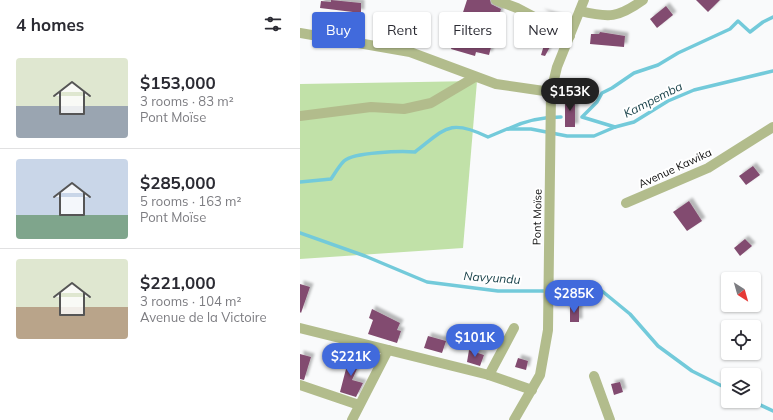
<!DOCTYPE html>
<html lang="en">
<head>
<meta charset="utf-8">
<style>
	:root { --surface:#fff; --page:#f7f7f7; --text:#2b2b33; --muted:#7c7c81; --line:#e1e1e2; --accent:#416adc }
	body { margin:0; font-family:Mulish,sans-serif; background:var(--page); color:var(--text); height:100vh; display:flex; flex-direction:column; font-size:15px; white-space:nowrap }
	* { box-sizing:border-box; margin:0 }
	p { font-size:13px; color:var(--muted) }
	.icon { flex:none; width:22px; height:22px; fill:none; stroke:currentColor; stroke-width:2; stroke-linecap:round; stroke-linejoin:round }
	.map { position:relative; flex:1; overflow:hidden }
	.side { display:flex; flex-direction:column; background:var(--surface); width:300px }
	.side>* { flex:none }
	.top-card { position:absolute; left:12px; top:12px; width:380px; height:36px; display:flex; gap:8px }
	.needle { width:26px; rotate:143deg }
	.tools { position:absolute; left:421px; top:272px; display:grid; gap:8px }
	.tools a { display:grid; place-items:center; width:40px; height:40px; border-radius:4px; background:var(--surface); box-shadow:0 1px 3px #0004; font-size:20px }
	.price { position:absolute; translate:-50% -34px; padding:0 9px; border-radius:14px; background:var(--accent); color:#fff; font-size:13px; line-height:26px; filter:drop-shadow(0 1px 2px #0008) }
	.price::after { content:''; position:absolute; left:50%; top:24px; width:12px; height:9px; margin-left:-6px; background:inherit; clip-path:polygon(0 0,100% 0,50% 100%) }
	.price.active { background:#222; color:#fff }
	ul { padding:0; list-style:none }
	li { display:flex; align-items:center; gap:12px; height:100px; padding:0 16px }
	li+li { border-top:1px solid var(--line) }
	li span { display:grid; place-items:center; flex:none; width:112px; height:80px; border-radius:4px; color:#555 }
	li>.icon { margin-inline-start:auto }
	span .icon { width:48px; height:48px; fill:#fffc; stroke-width:1 }
	li b { font-size:17px }
	h2 { display:flex; justify-content:space-between; align-items:center; height:48px; padding:0 16px; font-size:17px }
	.pill { padding:0 14px; border-radius:4px; background:var(--surface); box-shadow:0 1px 3px #0004; font-size:14px; line-height:36px }
	.pill.active { background:var(--accent); color:#fff }
	main { display:flex; flex:1; min-height:0 }
	.map>svg:first-child { display:block }
	.green { fill:#c1e1a8 }
	.lines { fill:none; stroke-linecap:round; stroke-linejoin:round }
	.stream { stroke:#73cada; stroke-width:3.5 }
	.building { fill:#824c6f; filter:url(#shadow) }
	.minor { stroke:#b2bc8c; stroke-width:10 }
	.labels { text-anchor:middle; stroke-width:4; stroke-linejoin:round; paint-order:stroke }
	.street-label { font-size:11px; fill:#0d0d0d; stroke:#fff }
	.water-label { font-size:12px; font-style:italic; fill:#163f47; stroke:#fff }
</style>
</head>
<body>
<main>
<section class="side">
<h2>4 homes<svg class="icon" aria-label="filters" viewBox="0 0 24 24"><path d="M4 7h16M4 17h16"/><circle cx="9" cy="7" r="2"/><circle cx="15" cy="17" r="2"/></svg></h2>
<ul>
<li><span style="background:linear-gradient(#dfe7d0 60%,#9aa5b1 0)"><svg class="icon" aria-label="home" viewBox="0 0 24 24"><path d="M3 11l9-7 9 7M6 9v11h12V9"/></svg></span><div><b>$153,000</b><p>3 rooms · 83 m²</p><p>Pont Moïse</p></div></li>
<li><span style="background:linear-gradient(#c9d6e8 70%,#7fa58c 0)"><svg class="icon" aria-label="home" viewBox="0 0 24 24"><path d="M3 11l9-7 9 7M6 9v11h12V9"/></svg></span><div><b>$285,000</b><p>5 rooms · 163 m²</p><p>Pont Moïse</p></div></li>
<li><span style="background:linear-gradient(#dfe7d0 60%,#b9a48a 0)"><svg class="icon" aria-label="home" viewBox="0 0 24 24"><path d="M3 11l9-7 9 7M6 9v11h12V9"/></svg></span><div><b>$221,000</b><p>3 rooms · 104 m²</p><p>Avenue de la Victoire</p></div></li>
</ul>
</section>
<div class="map">
<svg width="473" height="420" viewBox="0 0 473 420">
	<defs>
		<filter id="shadow"><feDropShadow dx="3.5" dy="-3.5" stdDeviation="1" flood-color="#0004"/></filter>
	</defs>
	<rect width="100%" height="100%" fill="#f9fafb"/>
	<polygon class="green" points="177,81 163,248 0,259 0,84"/>
	<g class="lines">
		<g class="stream">
			<polyline points="315,127 282,117 297,102 302,93 312,88 334,73 358,65 378,53 430,29 438,21 450,32 463,22 473,17"/>
			<path d="M 208,129 C 226,120 242,117 261,117"/>
			<path d="M 0,182 L 31,179 C 35,173 39,166 44,161 C 54,152 101,151 115,152 C 145,129 149,118 188,137 L 207,129 L 231,129 L 267,136 L 294,136 L 315,127 L 334,122 L 368,101 L 394,90 L 473,71"/>
			<polyline points="0,233 65,256 127,282 198,291 302,291 330,314 358,346 392,371 428,389"/>
			<polyline points="452,401 473,411"/>
		</g>
	</g>
	<g class="building">
		<polygon points="31,0 61,3 61,13 20,8 21,1 31,2"/>
		<polygon points="167,0 190,0 191,4 201,9 189,55 176,52 175,56 151,49"/>
		<polygon points="396,0 420,0 408,12"/>
		<polygon points="366,6 373,15 357,28 350,19"/>
		<polygon points="240,12 265,19 262,24"/>
		<polygon points="234,25 256,36 245,56 241,55 247,35 233,29"/>
		<polygon points="300,32 325,36 324,47 290,44 291,34 299,34"/>
		<rect x="265" y="96" width="10" height="31"/>
		<polygon points="453,166 460,175 446,185 439,176"/>
		<polygon points="389,201 402,221 387,231 373,212"/>
		<polygon points="445,239 452,246 440,256 434,248"/>
		<polygon points="0,284 10,287 1,313 0,312"/>
		<rect x="270" y="306" width="9" height="16"/>
		<polygon points="72,309 100,323 97,330 101,331 97,343 68,334 73,320 69,318"/>
		<polygon points="128,336 146,341 142,353 124,348"/>
		<polygon points="169,350 184,355 180,366 167,362"/>
		<polygon points="0,354 11,357 4,380 0,379"/>
		<polygon points="49,355 61,360 52,380 63,383 56,397 40,392 46,369 43,368"/>
		<polygon points="218,358 228,361 226,370 215,367"/>
		<polygon points="320,382 323,392 314,395 311,384"/>
	</g>
	<g class="lines">
		<g class="minor">
			<polyline points="196,0 217,8 270,36"/>
			<path d="M 280,11 C 309,18 318,18 343,0"/>
			<polyline points="0,33 110,52 196,84 251,92"/>
			<polyline points="0,116 71,107 104,109 131,103 175,77"/>
			<polyline points="326,203 408,168 473,127"/>
			<polyline points="0,328 189,375 232,390"/>
			<polyline points="189,375 214,328"/>
			<polyline points="294,376 310,420"/>
			<polyline points="0,385 59,405"/>
			<polyline points="52,420 88,350"/>
			<polyline points="214,420 240,375 248,330 251,92 257,67 284,0"/>
		</g>
	</g>
	<g class="labels">
		<g class="street-label">
			<text transform="translate(375 168) rotate(-25)" y="4">Avenue Kawika</text>
			<text transform="translate(237 217) rotate(-89)" y="4">Pont Moïse</text>
		</g>
		<g class="water-label">
			<text transform="translate(353 100) rotate(-27)" y="4">Kampemba</text>
			<text transform="translate(192 278) rotate(4)" y="4">Navyundu</text>
		</g>
	</g>
</svg>
<div class="tools">
<a><svg class="needle" viewBox="-14 -14 28 28"><path d="M0-13l5 13h-10z" fill="#e53935"/><path d="M0 13l5-13h-10z" fill="#7c7c81"/></svg></a>
<a><svg class="icon" aria-label="locate" viewBox="0 0 24 24"><circle cx="12" cy="12" r="6"/><path d="M12 2v4M12 18v4M2 12h4M18 12h4"/></svg></a>
<a><svg class="icon" aria-label="layers" viewBox="0 0 24 24"><path d="M12 4l9 5-9 5-9-5zM3 14l9 5 9-5"/></svg></a>
</div>
<b class="price active" style="left:270px;top:112px">$153K</b>
<b class="price" style="left:274px;top:314px">$285K</b>
<b class="price" style="left:175px;top:358px">$101K</b>
<b class="price" style="left:51px;top:377px">$221K</b>
<div class="top-card">
<a class="pill active">Buy</a>
<a class="pill">Rent</a>
<a class="pill">Filters</a>
<a class="pill">New</a>
</div>
</div>
</main>
</body>
</html>
